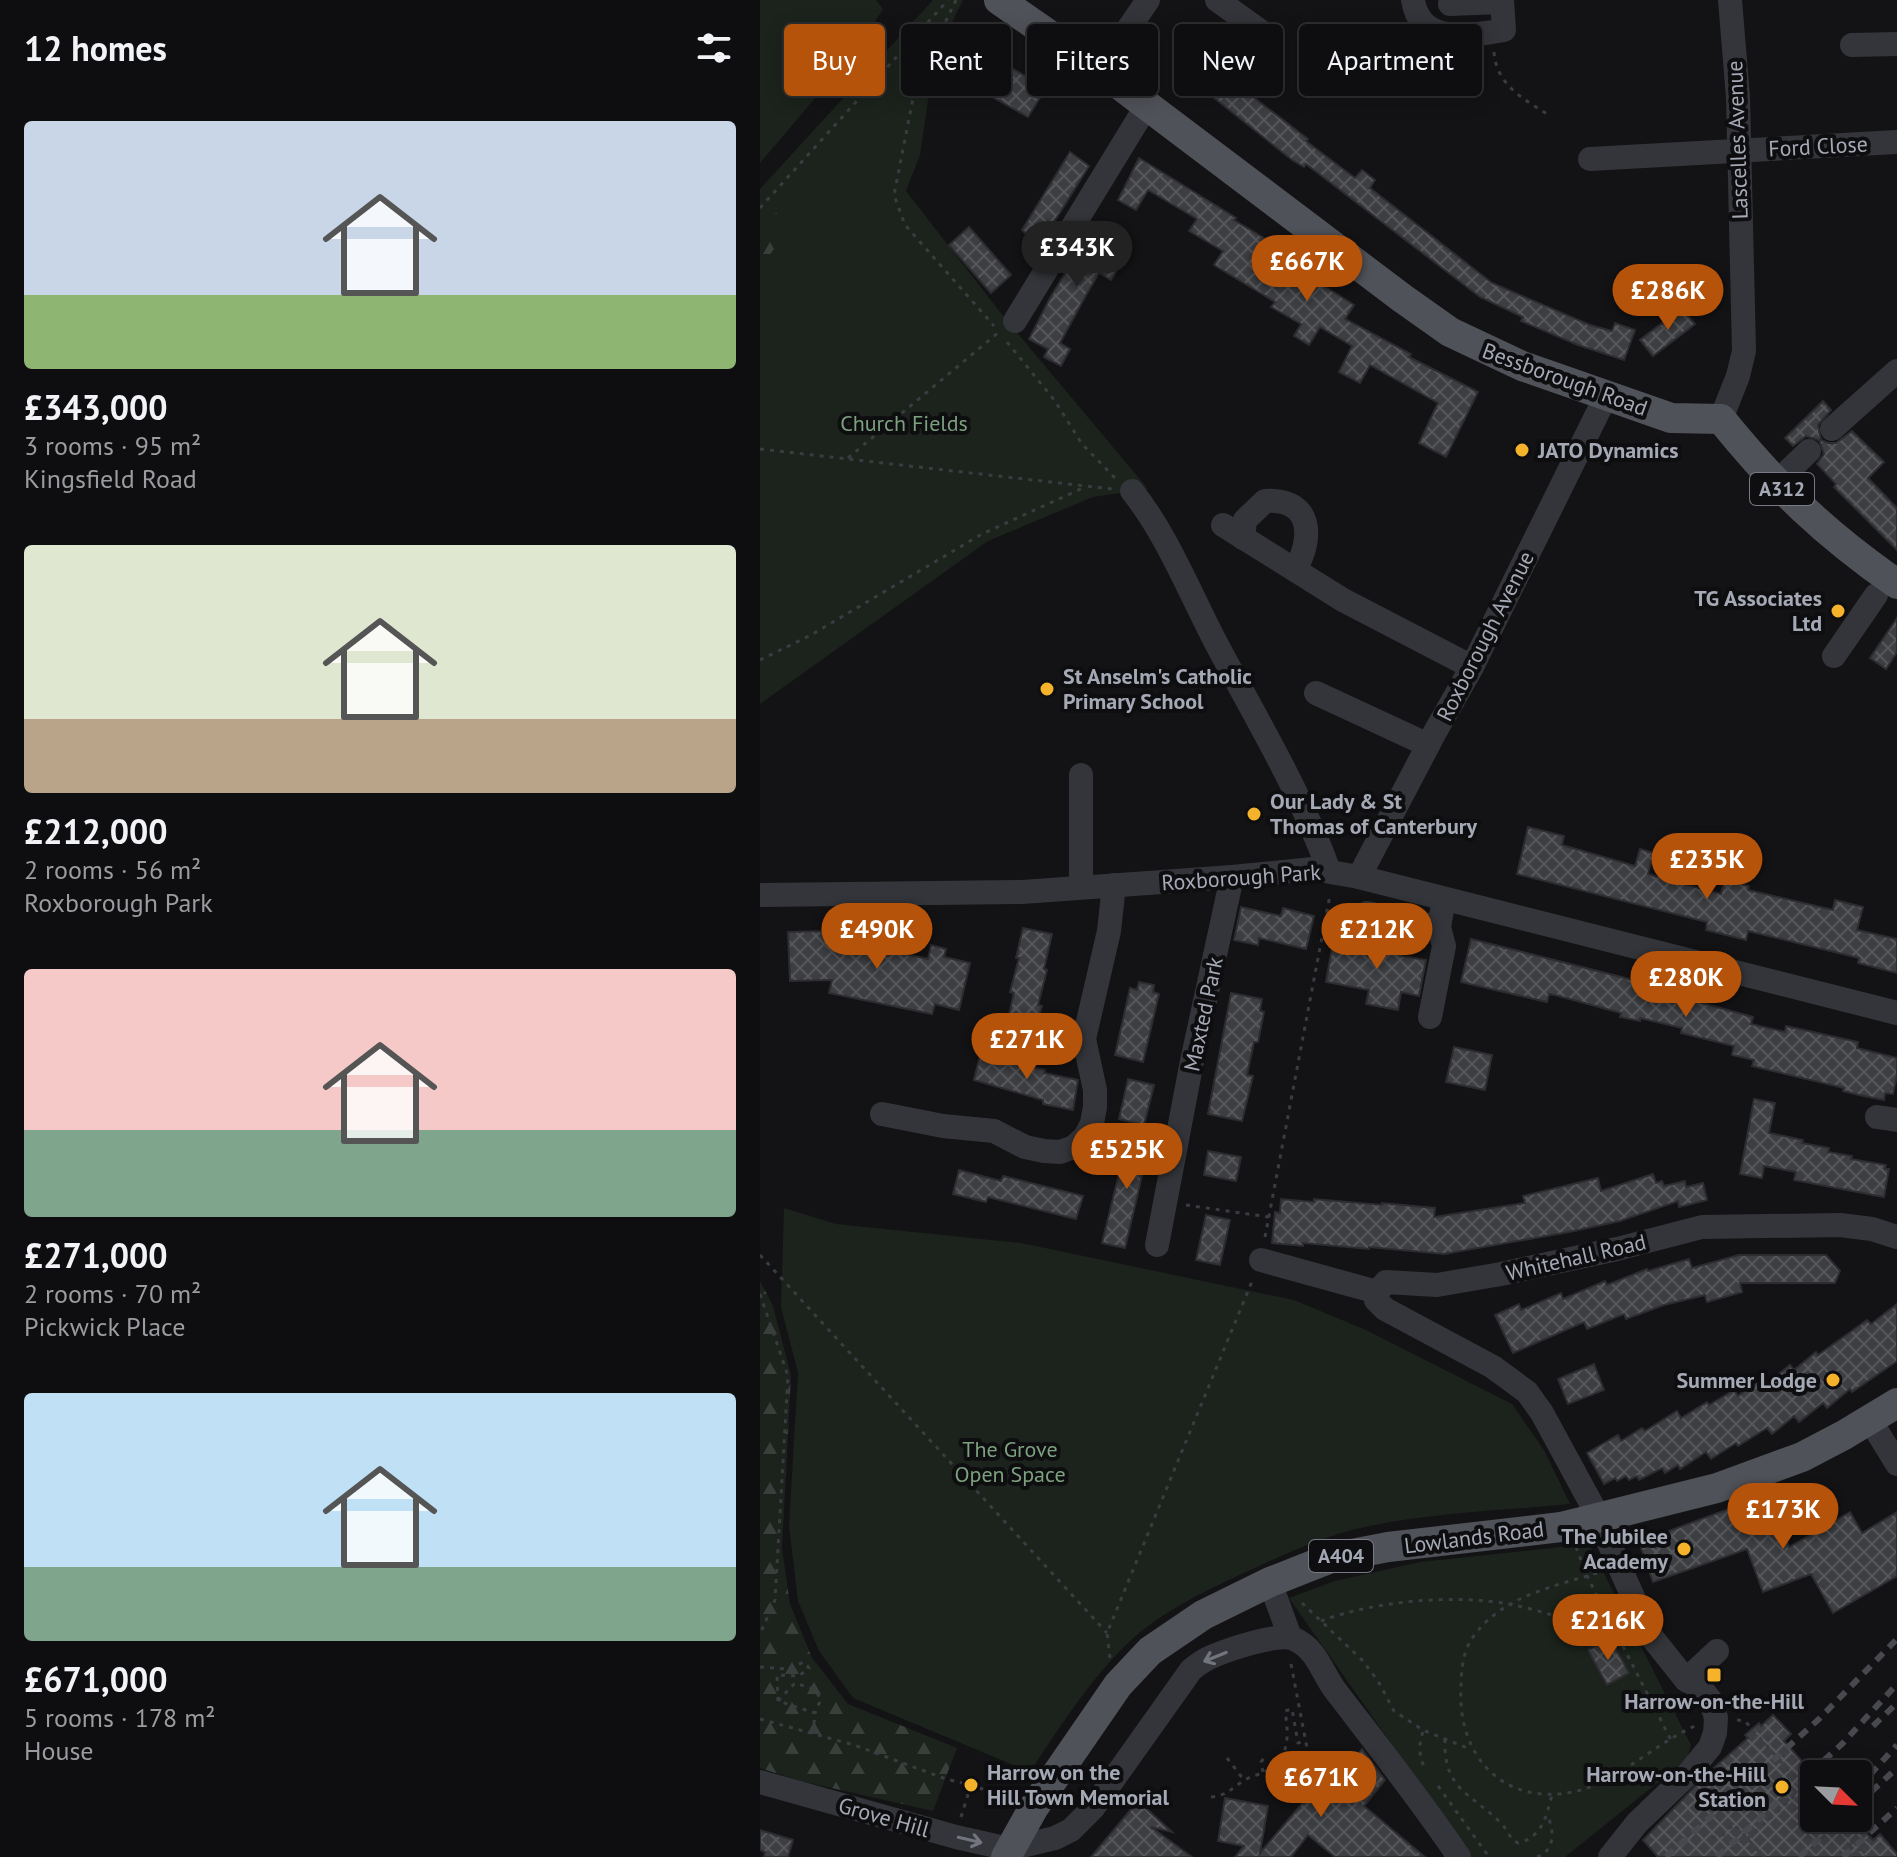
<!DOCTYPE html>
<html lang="en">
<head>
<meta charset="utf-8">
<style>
	:root { --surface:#0e0e10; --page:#171719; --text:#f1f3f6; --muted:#9b9c9f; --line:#2e2e30; --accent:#b45309 }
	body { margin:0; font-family:"PT Sans",sans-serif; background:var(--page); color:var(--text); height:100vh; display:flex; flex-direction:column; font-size:30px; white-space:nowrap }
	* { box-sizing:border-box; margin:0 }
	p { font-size:26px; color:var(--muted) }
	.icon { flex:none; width:44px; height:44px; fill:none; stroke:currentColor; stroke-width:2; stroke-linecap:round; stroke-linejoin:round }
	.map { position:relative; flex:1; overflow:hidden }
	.drawer { display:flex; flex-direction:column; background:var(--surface); width:760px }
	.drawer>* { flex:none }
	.top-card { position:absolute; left:24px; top:24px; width:760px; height:72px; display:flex; gap:16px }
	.needle { width:52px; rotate:114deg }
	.tools { position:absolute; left:1040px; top:1760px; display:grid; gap:16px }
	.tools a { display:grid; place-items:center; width:72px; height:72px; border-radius:8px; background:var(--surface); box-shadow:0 4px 20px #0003,0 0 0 2px var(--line); font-size:40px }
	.price { position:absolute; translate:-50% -68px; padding:0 18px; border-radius:28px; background:var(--accent); color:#fff; font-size:26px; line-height:52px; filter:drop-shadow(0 2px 4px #0008) }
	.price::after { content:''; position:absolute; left:50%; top:48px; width:24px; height:18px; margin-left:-12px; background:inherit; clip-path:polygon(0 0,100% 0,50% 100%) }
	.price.on { background:#222; color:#fff }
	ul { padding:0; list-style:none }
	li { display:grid; align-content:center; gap:16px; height:424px; padding:0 24px }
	li span { display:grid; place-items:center; height:248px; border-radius:8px; color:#555 }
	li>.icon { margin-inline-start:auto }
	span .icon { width:144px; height:144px; fill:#fffc; stroke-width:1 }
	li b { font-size:34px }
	h2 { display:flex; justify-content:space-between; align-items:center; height:96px; padding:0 24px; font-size:34px }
	.chip { padding:0 28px; border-radius:8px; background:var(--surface); box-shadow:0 4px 20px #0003,0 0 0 2px var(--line); font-size:28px; line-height:72px }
	.chip.on { background:var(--accent); color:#fff }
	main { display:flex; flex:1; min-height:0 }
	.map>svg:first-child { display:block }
	.green { fill:#1b231c }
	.forest { fill:url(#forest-firs) }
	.building { fill:url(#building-cross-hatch); stroke:#2d2d31; stroke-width:2 }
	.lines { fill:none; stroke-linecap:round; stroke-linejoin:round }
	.path { stroke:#3a3c41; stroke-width:3; stroke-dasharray:4 6; stroke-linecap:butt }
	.minor { stroke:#34353a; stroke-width:24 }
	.major { stroke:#505259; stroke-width:30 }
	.rail { stroke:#47494f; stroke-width:6; stroke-dasharray:10 8; stroke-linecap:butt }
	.oneway { stroke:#72757e }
	.poi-dot { fill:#f5b32b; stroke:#0e0e10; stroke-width:3 }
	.labels { text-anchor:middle; stroke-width:8; stroke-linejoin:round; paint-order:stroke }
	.shield { fill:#0e0e10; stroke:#777a84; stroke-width:2 }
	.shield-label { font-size:20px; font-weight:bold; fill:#a4a9b5 }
	.street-label { font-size:22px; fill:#a4a9b5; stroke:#0e0e10 }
	.park-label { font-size:22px; fill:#7ba17e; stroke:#0e0e10 }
	.poi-label { font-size:22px; font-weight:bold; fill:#a4a9b5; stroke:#0e0e10; text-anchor:start }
</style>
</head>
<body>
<main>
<section class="drawer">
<h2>12 homes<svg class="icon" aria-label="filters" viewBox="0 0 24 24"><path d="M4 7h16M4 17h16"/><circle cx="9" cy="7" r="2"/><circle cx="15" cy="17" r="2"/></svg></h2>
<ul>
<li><span style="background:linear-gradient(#c9d6e8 70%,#8fb573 0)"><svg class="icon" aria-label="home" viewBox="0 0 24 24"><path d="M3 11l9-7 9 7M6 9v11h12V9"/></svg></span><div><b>£343,000</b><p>3 rooms · 95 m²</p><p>Kingsfield Road</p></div></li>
<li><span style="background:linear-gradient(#dfe7d0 70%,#b9a48a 0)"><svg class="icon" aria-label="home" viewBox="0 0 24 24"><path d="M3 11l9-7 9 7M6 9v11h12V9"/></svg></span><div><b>£212,000</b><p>2 rooms · 56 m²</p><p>Roxborough Park</p></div></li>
<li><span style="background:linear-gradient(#f6c9c9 65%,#7fa58c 0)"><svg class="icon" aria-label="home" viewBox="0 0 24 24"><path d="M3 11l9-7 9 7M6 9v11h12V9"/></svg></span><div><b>£271,000</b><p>2 rooms · 70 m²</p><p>Pickwick Place</p></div></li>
<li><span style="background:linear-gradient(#bfe0f5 70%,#7fa58c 0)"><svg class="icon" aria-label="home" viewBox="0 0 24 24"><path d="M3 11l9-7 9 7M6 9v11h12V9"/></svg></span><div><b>£671,000</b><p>5 rooms · 178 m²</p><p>House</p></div></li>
</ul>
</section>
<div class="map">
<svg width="1137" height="1857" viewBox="0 0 1137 1857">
	<defs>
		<pattern id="forest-firs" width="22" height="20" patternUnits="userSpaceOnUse" patternTransform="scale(2)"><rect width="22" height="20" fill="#1b231c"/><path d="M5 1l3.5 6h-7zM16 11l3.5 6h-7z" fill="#39403b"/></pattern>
		<pattern id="building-cross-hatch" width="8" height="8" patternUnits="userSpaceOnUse" patternTransform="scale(2)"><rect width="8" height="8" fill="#3d3e42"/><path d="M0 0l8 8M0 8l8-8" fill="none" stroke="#56575b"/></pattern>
	</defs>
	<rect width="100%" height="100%" fill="#131315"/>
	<g class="green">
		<polygon points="0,0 116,0 123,9 100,45 0,163"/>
		<polygon points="173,0 203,0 174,59 160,155 146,191 240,312 388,489 333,497 228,541 0,704 0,189"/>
		<path d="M 24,1208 L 76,1224 L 261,1243 L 534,1300 L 606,1330 L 752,1404 L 784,1450 L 810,1504 C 738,1511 662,1513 592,1530 C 551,1541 512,1560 473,1578 C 437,1595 399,1614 370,1641 C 330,1679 300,1727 270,1772 L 93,1698 L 59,1651 L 38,1601 L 29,1526 L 38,1373 L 21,1307 Z"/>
		<polygon points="829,1544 927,1737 931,1745 927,1759 805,1857 711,1857 529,1598 575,1581 660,1562"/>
	</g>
	<g class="forest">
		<polygon points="29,198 25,235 0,267 0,231"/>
		<polygon points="0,1281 13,1306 31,1376 22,1549 30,1604 52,1658 88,1704 197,1748 173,1811 41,1781 0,1768"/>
	</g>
	<g class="building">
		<polygon points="203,40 286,88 268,117 186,71"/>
		<polygon points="433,43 463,63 458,70 548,139 546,141 571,160 595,178 602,170 615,180 610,188 732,283 830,325 852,331 855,323 875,330 864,360 818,345 761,321 763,317 720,297 546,164 544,167 532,160 444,90 443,92 414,71"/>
		<polygon points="310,152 329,166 279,246 262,230"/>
		<polygon points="379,158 476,218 474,220 504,238 502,241 534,259 531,265 594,305 585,319 651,354 649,357 718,392 686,457 659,443 678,403 610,365 600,383 579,372 592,346 560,327 549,345 534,336 541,324 511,307 515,302 454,265 463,251 429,231 437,219 388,190 376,210 358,200"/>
		<polygon points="336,223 357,235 355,240 370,248 351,280 339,273 326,295 300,343 310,349 301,366 284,357 288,349 269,339 290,298"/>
		<polygon points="209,227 251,275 231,293 189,245"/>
		<polygon points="922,308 935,324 893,356 880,340"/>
		<polygon points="1063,401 1071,410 1058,425 1061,440 1068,443 1076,443 1092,431 1124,462 1108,478 1137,508 1137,550 1074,487 1076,484 1057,464 1064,454 1059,440 1046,436 1033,446 1025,438"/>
		<polygon points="1137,618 1137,652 1126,669 1110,658"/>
		<polygon points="768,827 804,836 802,845 875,866 880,849 894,853 888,874 961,894 964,880 989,886 988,890 1073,910 1075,900 1103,907 1097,930 1137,939 1137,973 1098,963 1099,958 988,931 986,940 946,930 947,922 757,874"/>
		<polygon points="481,907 521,916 523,908 554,916 546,949 499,938 498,945 474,940"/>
		<polygon points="263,928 292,934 284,969 287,970 278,1005 282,1006 273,1035 246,1028 254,993 250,992 259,958 256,958"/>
		<polygon points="66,931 117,942 115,947 168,959 171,945 186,949 184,957 210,963 199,1010 175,1004 172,1014 69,993 72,980 30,981 28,932"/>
		<polygon points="620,934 645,939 642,956 666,960 659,996 641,992 638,1010 606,1004 609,990 566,982 573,942 617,950"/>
		<polygon points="711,939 889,984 888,988 993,1017 991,1024 1025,1032 1026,1026 1098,1042 1097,1048 1137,1058 1137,1076 1133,1094 1125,1093 1124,1100 1099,1095 1083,1091 1084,1088 992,1066 994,1060 972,1055 974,1046 921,1033 922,1028 880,1018 880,1021 860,1017 861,1013 795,995 789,994 787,1002 701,982"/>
		<polygon points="379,982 394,985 393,992 399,994 383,1062 355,1055 370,988 377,990"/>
		<polygon points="471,993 502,999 500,1011 504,1012 498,1042 494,1042 487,1075 493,1076 482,1121 448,1114"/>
		<polygon points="694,1047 732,1055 725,1090 686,1082"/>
		<polygon points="221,1051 251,1059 250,1062 285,1070 284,1073 318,1080 313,1110 283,1104 283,1100 214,1080"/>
		<polygon points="368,1079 394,1085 384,1125 359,1119"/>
		<polygon points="994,1099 1015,1103 1009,1133 1043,1140 1042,1143 1069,1148 1068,1152 1092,1156 1091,1159 1126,1165 1125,1169 1129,1169 1124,1197 1034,1180 1036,1172 1004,1166 1002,1178 980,1174"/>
		<polygon points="369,1133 391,1138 365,1248 342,1243"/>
		<polygon points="448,1151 481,1157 476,1181 444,1175"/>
		<polygon points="199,1170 241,1181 243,1176 323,1196 316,1219 228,1197 226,1202 193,1194"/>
		<polygon points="893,1174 896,1183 902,1181 904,1186 925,1181 926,1187 943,1183 947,1200 919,1207 918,1201 860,1221 809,1232 684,1254 609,1247 609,1249 543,1243 543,1246 512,1243 515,1212 520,1213 521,1199 554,1202 554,1199 622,1205 622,1203 675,1208 674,1217 765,1203 763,1196 838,1178 841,1191"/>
		<polygon points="446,1215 470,1220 460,1265 436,1260"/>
		<polygon points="979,1255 1066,1255 1080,1271 1075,1283 980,1283 982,1292 947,1302 945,1295 904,1305 866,1319 864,1314 827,1329 824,1322 753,1353 735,1315 759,1304 761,1310 801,1293 803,1299 845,1281 847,1285 887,1269 888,1271 929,1259 932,1268"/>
		<polygon points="1137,1304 1137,1361 1092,1392 1090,1389 1067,1408 1063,1403 1039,1422 1034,1416 1012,1434 1007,1428 978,1446 976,1443 951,1459 946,1452 920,1469 918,1465 905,1473 902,1468 879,1480 877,1476 869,1480 866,1476 857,1481 855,1478 844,1484 827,1453 858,1435 861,1441 882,1428 885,1431 917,1411 921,1418 947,1402 949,1405 974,1390 978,1396 1001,1378 1006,1384 1030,1365 1034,1370 1056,1352 1058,1355 1107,1320 1111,1324"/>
		<polygon points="834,1364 844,1390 808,1404 798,1379"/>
		<polygon points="1004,1496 1011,1516 1017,1514 1029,1547 1090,1512 1102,1533 1137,1512 1137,1576 1073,1613 1051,1574 1003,1592 987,1549 893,1582 879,1542"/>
		<polygon points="850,1638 869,1673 847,1685 828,1650"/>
		<polygon points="1013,1715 1031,1734 1024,1741 1054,1775 1054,1818 1093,1818 1113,1840 1120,1834 1137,1854 1137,1857 898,1857 883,1840 947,1774 988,1738 985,1735 999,1723 1001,1726"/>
		<polygon points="602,1749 625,1780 604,1806 665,1857 575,1857 548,1835 531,1857 475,1857 484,1846 458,1841 465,1798 508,1806 500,1853 551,1793 541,1786 557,1766 576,1782"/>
		<polygon points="378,1801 412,1832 391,1827 432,1857 331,1857"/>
		<polygon points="0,1830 33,1840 28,1857 4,1857 5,1852 0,1850"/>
	</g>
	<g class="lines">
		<g class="path">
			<polyline points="196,0 156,83 134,195 145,225 234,326"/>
			<path d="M 734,52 C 736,84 763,99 787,114"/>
			<polyline points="0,208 188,0"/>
			<polyline points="247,342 295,401 322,444 356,479"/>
			<polyline points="0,449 352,489"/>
			<polyline points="88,458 239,332"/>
			<polyline points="0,660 51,635 222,534 323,488"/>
			<polyline points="426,1205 509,1217"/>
			<polyline points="505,1237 570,895"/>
			<polyline points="0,1255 347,1633"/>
			<polyline points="0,1294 28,1376 15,1600 0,1634"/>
			<polyline points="816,1547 827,1576 911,1740"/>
			<path d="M 837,1573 C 792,1587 739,1597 711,1640 C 703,1652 701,1672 701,1687 C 697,1755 742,1806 813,1792 C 855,1784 897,1742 935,1726"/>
			<polyline points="542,1603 602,1660 618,1681 634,1711 663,1730 710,1749"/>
			<path d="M 561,1621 C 614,1601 693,1594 749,1604 C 785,1611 820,1625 856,1634"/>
			<polyline points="350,1658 347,1633 493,1279"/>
			<polyline points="531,1664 547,1748"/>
			<polyline points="0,1667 27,1669 44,1662 49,1668 39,1676 17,1675 18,1701 55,1713 53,1734"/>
			<polyline points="18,1701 35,1683 54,1689 61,1699 55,1713"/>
			<polyline points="0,1719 94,1745 186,1779 211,1785 251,1799"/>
			<polyline points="977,1720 985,1721 1054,1799"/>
			<path d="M 663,1732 C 658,1744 659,1759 666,1770"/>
			<path d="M 685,1739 C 683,1790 711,1793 742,1824 C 748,1831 749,1838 758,1843 C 783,1837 786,1816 792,1795"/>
			<polyline points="992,1753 1015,1732"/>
			<polyline points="467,1758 484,1780"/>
			<polyline points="503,1772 501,1762 504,1758"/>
			<polyline points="678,1786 729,1857"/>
			<path d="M 451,1797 C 469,1795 471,1788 485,1780 C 491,1776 498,1775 504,1772 C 530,1759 529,1737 525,1711 L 532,1709 L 538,1743 L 545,1741"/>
			<polyline points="201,1817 211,1785"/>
			<polyline points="1071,1818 1105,1857"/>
			<polyline points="952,1838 963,1835 974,1824 1004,1857"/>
			<polyline points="987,1839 1044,1788"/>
			<path d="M 777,1857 C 796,1850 794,1830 787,1814"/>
			<polyline points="1090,1857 1090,1839"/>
		</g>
		<g class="minor">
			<polyline points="457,0 503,33"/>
			<path d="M 653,0 C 660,45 709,36 744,30 L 742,0"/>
			<polyline points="690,4 742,2"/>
			<polyline points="1092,45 1137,44"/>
			<polyline points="340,70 388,0"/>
			<polyline points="830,159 1137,142"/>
			<polyline points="255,321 387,105"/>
			<polyline points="961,419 978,376 984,351 978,97 970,0"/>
			<polyline points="1072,429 1137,371"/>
			<polyline points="1016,483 1049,451"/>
			<path d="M 372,491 C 406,533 430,593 455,641 C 494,715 541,792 569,871"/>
			<polyline points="463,525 583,600 712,667"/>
			<path d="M 483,538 L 485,520 L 505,501 C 552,498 554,537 535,570"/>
			<polyline points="1074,656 1116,595"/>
			<polyline points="556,693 668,745"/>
			<polyline points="599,877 675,732 712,667 847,394"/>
			<polyline points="321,886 321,775"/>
			<polyline points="0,895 262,892 472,877 553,869 599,877 1137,1013"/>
			<polyline points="607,913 679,927"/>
			<polyline points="670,1017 684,946 679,927 684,899"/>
			<polyline points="122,1114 183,1126 234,1131 265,1147 284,1151 300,1152 314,1147 325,1137 332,1123 335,1107 335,1090 324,1039 349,931 354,885"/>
			<polyline points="1117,1117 1137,1120"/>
			<polyline points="397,1245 432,1061 472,877"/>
			<polyline points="501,1260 617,1292"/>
			<polyline points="617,1292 616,1300 625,1309 733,1367 767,1392 782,1413 832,1505 890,1635 926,1680 940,1687 951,1701 956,1718 955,1733 950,1747 927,1775 877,1823 850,1857"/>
			<polyline points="617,1292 626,1282 677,1285 741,1274 857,1249 942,1227 1080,1225 1112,1229 1137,1237"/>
			<polyline points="1110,1420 1137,1464"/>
			<polyline points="510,1582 530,1637"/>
			<polyline points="926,1680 957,1651"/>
			<path d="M 0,1782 L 196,1837 L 249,1849 L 295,1838 L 311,1830 L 333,1808 L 431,1670 C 437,1665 444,1660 451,1657 C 467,1650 519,1632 534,1639 C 557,1649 561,1671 575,1690 C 617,1745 660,1799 699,1857"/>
		</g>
		<g class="major">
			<path d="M 239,0 L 340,70 L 642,298 L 690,332 L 762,366 L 911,418 L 961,419 C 1016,487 1065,534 1137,584"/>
			<polyline points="246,1857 274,1807 358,1685 390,1651 443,1615 510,1582 571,1558 628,1547 801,1527 957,1488 1042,1457 1084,1435 1137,1403"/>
		</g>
		<g class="rail">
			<polyline points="1113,1726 1137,1703"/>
			<polyline points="1098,1788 1137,1745"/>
			<polyline points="1098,1804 1137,1768"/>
			<polyline points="906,1857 1059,1719 1137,1639"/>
			<polyline points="957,1857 1082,1744 1137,1684"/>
			<polyline points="1039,1857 1083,1818"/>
			<polyline points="1083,1857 1137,1808"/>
		</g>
	</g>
	<defs><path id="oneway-shaft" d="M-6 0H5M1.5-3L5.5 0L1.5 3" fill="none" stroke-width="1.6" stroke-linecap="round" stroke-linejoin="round" transform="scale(2)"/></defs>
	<g class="oneway">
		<use href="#oneway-shaft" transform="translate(455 1657) rotate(158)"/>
		<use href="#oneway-shaft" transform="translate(210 1840) rotate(13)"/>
	</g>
	<g class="poi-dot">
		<circle cx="762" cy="450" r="8"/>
		<circle cx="1078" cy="611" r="8"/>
		<circle cx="287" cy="689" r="8"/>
		<circle cx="494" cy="814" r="8"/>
		<circle cx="1073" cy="1380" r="8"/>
		<circle cx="924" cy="1549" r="8"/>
		<rect x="946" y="1667" width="16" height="16" rx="4"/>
		<circle cx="211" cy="1785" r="8"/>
		<circle cx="1022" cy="1787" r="8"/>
	</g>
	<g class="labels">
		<g class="shield">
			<rect x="990" y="473" width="64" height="32" rx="6"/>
			<rect x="549" y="1540" width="64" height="32" rx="6"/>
		</g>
		<g class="shield-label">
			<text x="1022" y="496">A312</text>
			<text x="581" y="1563">A404</text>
		</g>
		<g class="street-label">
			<text transform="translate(977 140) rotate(-92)" y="8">Lascelles Avenue</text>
			<text transform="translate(1058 146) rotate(-3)" y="8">Ford Close</text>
			<text transform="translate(805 379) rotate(20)" y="8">Bessborough Road</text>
			<text transform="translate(725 636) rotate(-63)" y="8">Roxborough Avenue</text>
			<text transform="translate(481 877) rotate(-4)" y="8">Roxborough Park</text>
			<text transform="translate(443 1014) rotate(-78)" y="8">Maxted Park</text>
			<text transform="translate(816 1257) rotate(-13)" y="8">Whitehall Road</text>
			<text transform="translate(714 1537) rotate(-7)" y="8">Lowlands Road</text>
			<text transform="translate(124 1817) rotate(16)" y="8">Grove Hill</text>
		</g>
		<g class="park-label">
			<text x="144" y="431">Church Fields</text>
			<text x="250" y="1457">The Grove<tspan x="250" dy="25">Open Space</tspan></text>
		</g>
		<g class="poi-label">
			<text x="778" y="458">JATO Dynamics</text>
			<text x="1062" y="606" text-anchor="end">TG Associates<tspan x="1062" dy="25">Ltd</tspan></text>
			<text x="303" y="684">St Anselm's Catholic<tspan x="303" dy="25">Primary School</tspan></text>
			<text x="510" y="809">Our Lady &amp; St<tspan x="510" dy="25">Thomas of Canterbury</tspan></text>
			<text x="1057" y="1388" text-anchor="end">Summer Lodge</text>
			<text x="908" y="1544" text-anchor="end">The Jubilee<tspan x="908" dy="25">Academy</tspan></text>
			<text x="954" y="1709" text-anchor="middle">Harrow-on-the-Hill</text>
			<text x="227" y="1780">Harrow on the<tspan x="227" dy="25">Hill Town Memorial</tspan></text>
			<text x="1006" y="1782" text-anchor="end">Harrow-on-the-Hill<tspan x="1006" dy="25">Station</tspan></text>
		</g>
	</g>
</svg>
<div class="tools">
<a><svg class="needle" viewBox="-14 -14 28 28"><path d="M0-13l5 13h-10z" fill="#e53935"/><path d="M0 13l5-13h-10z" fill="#9b9c9f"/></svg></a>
</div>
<b class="price on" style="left:317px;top:289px">£343K</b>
<b class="price" style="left:547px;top:303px">£667K</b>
<b class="price" style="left:908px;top:332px">£286K</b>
<b class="price" style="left:947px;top:901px">£235K</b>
<b class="price" style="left:117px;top:971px">£490K</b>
<b class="price" style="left:617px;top:971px">£212K</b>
<b class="price" style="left:926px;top:1019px">£280K</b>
<b class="price" style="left:267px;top:1081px">£271K</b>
<b class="price" style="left:367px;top:1191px">£525K</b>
<b class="price" style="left:1023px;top:1551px">£173K</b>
<b class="price" style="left:848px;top:1662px">£216K</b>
<b class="price" style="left:561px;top:1819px">£671K</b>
<div class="top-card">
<a class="chip on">Buy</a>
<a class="chip">Rent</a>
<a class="chip">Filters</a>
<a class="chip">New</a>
<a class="chip">Apartment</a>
</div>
</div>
</main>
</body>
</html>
